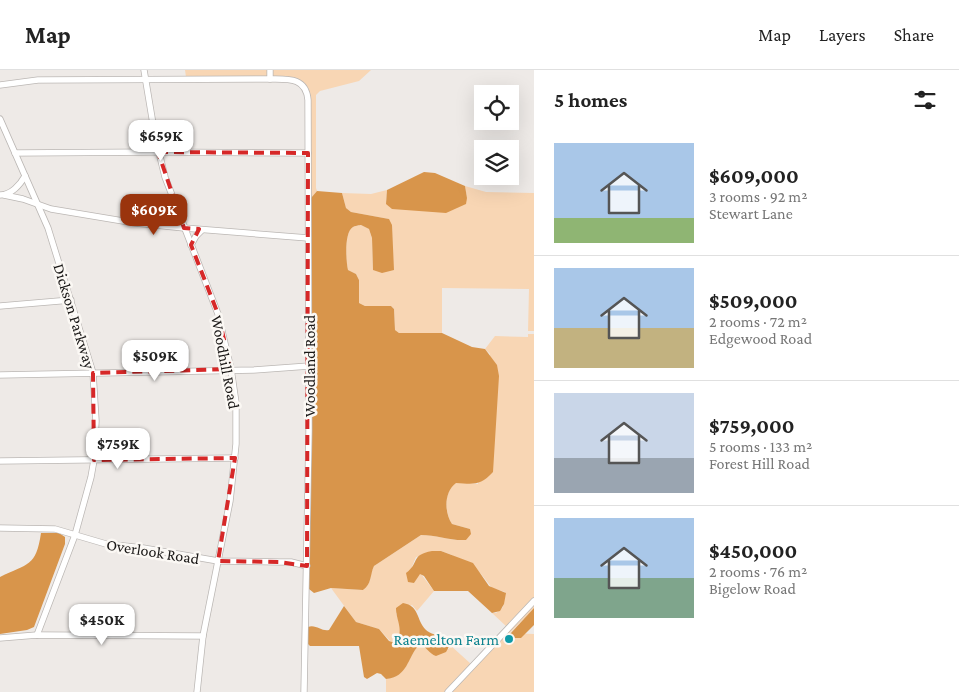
<!DOCTYPE html>
<html lang="en">
<head>
<meta charset="utf-8">
<style>
	:root { --surface:#fff; --page:#f6f6f6; --text:#222; --muted:#767676; --line:#e0e0e0; --accent:#9a340d }
	body { margin:0; font-family:"Crimson Pro",serif; background:var(--page); color:var(--text); height:100vh; display:flex; flex-direction:column; font-size:19px; white-space:nowrap }
	* { box-sizing:border-box; margin:0 }
	p { font-size:16px; color:var(--muted) }
	.icon { flex:none; width:28px; height:28px; fill:none; stroke:currentColor; stroke-width:2; stroke-linecap:round; stroke-linejoin:round }
	.map { position:relative; flex:1; overflow:hidden }
	.drawer { display:flex; flex-direction:column; background:var(--surface); width:425px }
	.drawer>* { flex:none }
	.tools { position:absolute; left:474px; top:15px; display:grid; gap:10px }
	.tools a { display:grid; place-items:center; width:45px; height:45px; border-radius:0px; background:var(--surface); box-shadow:0 5px 20px #0002; font-size:25px }
	.price { position:absolute; translate:-50% -42px; padding:0 11px; border-radius:10px; background:#fff; color:#222; font-size:16px; line-height:32px; filter:drop-shadow(0 1px 2px #0008) }
	.price::after { content:''; position:absolute; left:50%; top:30px; width:15px; height:11px; margin-left:-8px; background:inherit; clip-path:polygon(0 0,100% 0,50% 100%) }
	.price.on { background:var(--accent); color:#fff }
	ul { padding:0; list-style:none }
	li { display:flex; align-items:center; gap:15px; height:125px; padding:0 20px }
	li+li { border-top:1px solid var(--line) }
	li span { display:grid; place-items:center; flex:none; width:140px; height:100px; border-radius:0px; color:#555 }
	li>.icon { margin-inline-start:auto }
	span .icon { width:60px; height:60px; fill:#fffc; stroke-width:1 }
	li b { font-size:21px }
	h2 { display:flex; justify-content:space-between; align-items:center; height:60px; padding:0 20px; font-size:21px }
	header { display:flex; align-items:center; gap:30px; box-sizing:border-box; height:70px; padding:0 25px; background:var(--surface); border-bottom:1px solid var(--line) }
	header strong { font-size:24px }
	nav { display:flex; gap:28px; margin-inline-start:auto; font-size:18px }
	main { display:flex; flex:1; min-height:0 }
	.map>svg:first-child { display:block }
	.green { fill:#f8d6b4 }
	.forest { fill:#d8954b }
	.lines { fill:none; stroke-linecap:round; stroke-linejoin:round }
	.minor-casing { stroke:#bbb7b4; stroke-width:7 }
	.minor { stroke:#fff; stroke-width:5.5 }
	.marked { fill:none; stroke:#d62828; stroke-width:4; stroke-dasharray:10 6; stroke-linejoin:round }
	.culture-dot { fill:#0f9aa8; stroke:#fbf8f4; stroke-width:2 }
	.labels { text-anchor:middle; stroke-width:5; stroke-linejoin:round; paint-order:stroke }
	.street-label { font-size:16px; fill:#191716; stroke:#fbf8f4 }
	.culture-label { font-size:16px; fill:#0d838f; stroke:#fbf8f4; text-anchor:end }
</style>
</head>
<body>
<header>
<strong>Map</strong>
<nav><a>Map</a><a>Layers</a><a>Share</a></nav>
</header>
<main>
<div class="map">
<svg width="534" height="622" viewBox="0 0 534 622">
	<rect width="100%" height="100%" fill="#eeeae7"/>
	<g class="green">
		<polygon points="185,0 267,0 267,6 186,7"/>
		<path d="M 272,0 L 371,0 L 359,11 L 320,21 L 316,25 L 316,118 L 317,121 L 311,128 L 309,21 C 303,6 286,8 272,7 Z"/>
		<path d="M 465,116 L 486,122 L 534,123 L 534,261 L 528,261 L 529,219 L 442,218 L 442,263 L 399,263 L 395,260 L 394,239 L 391,236 L 365,236 L 359,233 L 359,210 L 356,204 L 348,200 C 346,191 344,162 353,157 C 354,156 360,155 361,155 L 369,159 L 372,168 L 373,200 L 389,149 L 351,142 L 346,138 L 342,123 L 371,124 L 387,120 L 386,134 L 467,128 Z"/>
		<path d="M 528,264 L 534,264 L 534,528 L 507,557 L 492,543 L 496,543 L 503,537 L 505,522 L 492,518 L 481,504 L 452,485 L 441,481 L 416,487 L 411,499 L 414,513 L 419,504 L 421,504 L 434,521 L 417,541 L 412,535 L 396,543 C 400,553 405,568 392,573 L 379,559 L 356,552 L 331,518 L 363,520 L 370,511 L 371,503 L 374,496 L 421,465 C 436,465 451,471 466,470 L 470,459 L 452,454 C 444,442 444,422 456,412 L 478,414 L 490,284 L 485,279 L 495,266 L 528,267 Z"/>
		<polygon points="534,534 534,538 510,563 534,564 534,622 451,622"/>
		<path d="M 419,575 L 427,579 L 449,579 L 450,575 L 471,594 L 445,622 L 386,622 L 386,609 C 406,607 408,587 419,575 Z"/>
	</g>
	<g class="forest">
		<polygon points="424,102 435,103 465,116 467,128 466,134 446,143 392,139 386,134 387,120"/>
		<path d="M 317,121 L 342,123 L 346,138 L 351,142 L 389,149 L 392,155 L 394,200 L 382,203 L 373,200 L 372,168 L 369,159 L 361,155 C 360,155 354,156 353,157 C 344,162 346,191 348,200 L 356,204 L 359,210 L 359,233 L 365,236 L 391,236 L 394,239 L 395,260 L 399,263 L 442,263 L 472,277 L 485,279 L 497,295 L 499,306 L 493,402 C 480,416 474,414 456,413 C 444,422 444,442 452,454 L 470,459 L 471,464 L 466,470 C 451,471 436,465 421,465 L 374,496 C 370,504 372,514 363,520 L 331,518 L 314,523 L 309,519 L 311,361 L 311,128 Z"/>
		<path d="M 41,463 L 59,463 L 65,467 L 65,474 L 34,557 L 27,560 L 0,564 L 0,507 C 28,493 36,497 41,463 Z"/>
		<path d="M 432,481 L 441,481 L 473,493 L 489,516 L 506,523 L 504,534 L 500,541 L 492,543 L 468,521 L 434,521 L 424,506 L 420,504 L 414,513 L 408,512 L 406,503 C 420,493 410,485 432,481 Z"/>
		<path d="M 403,533 C 420,536 416,550 426,560 C 430,564 436,564 441,567 C 444,569 447,572 450,575 L 446,582 L 436,586 C 429,584 427,576 419,575 C 407,588 408,607 386,609 L 381,604 L 377,603 L 367,609 L 364,607 L 359,576 L 310,576 L 308,574 L 308,557 C 316,554 322,562 329,560 L 344,536 L 356,552 L 379,559 L 389,571 L 395,573 C 405,561 396,551 396,538 Z"/>
		<polygon points="534,538 534,555 521,568 515,568 510,564"/>
	</g>
	<g class="lines">
		<g class="minor-casing">
			<g id="minor">
				<polyline points="144,0 155,66 165,107 218,244 231,299 236,333 236,374 230,431 203,566 197,622"/>
				<polyline points="270,9 270,0"/>
				<path d="M 0,15 L 38,10 L 270,9 C 288,9 306,7 308,30 L 309,361 L 304,622"/>
				<polyline points="0,49 48,158 93,303 96,351 94,390 91,407 75,465 37,565"/>
				<polyline points="15,83 158,82 308,83"/>
				<path d="M 0,125 C 11,125 20,115 25,106"/>
				<polyline points="4,125 23,129 51,139 135,153 184,158 308,168"/>
				<polyline points="191,175 196,166 202,160"/>
				<polyline points="0,236 71,230"/>
				<polyline points="0,305 254,300 309,296"/>
				<polyline points="0,391 235,388"/>
				<polyline points="0,458 55,459 106,474 143,478 218,491 279,492 291,492 307,496"/>
				<polyline points="0,568 37,565 203,566"/>
				<polyline points="448,622 534,531"/>
			</g>
		</g>
		<use href="#minor" class="minor"/>
	</g>
	<path class="marked" d="M 158,82 L 308,83 L 307,496 L 279,492 L 218,491 L 235,388 L 94,390 L 93,303 L 231,299 L 218,244 L 191,175 L 199,159 L 184,158 Z"/>
	<circle class="culture-dot" cx="509" cy="569" r="5"/>
	<g class="labels">
		<g class="street-label">
			<text transform="translate(75 246) rotate(73)" y="6">Dickson Parkway</text>
			<text transform="translate(226 292) rotate(79)" y="6">Woodhill Road</text>
			<text transform="translate(309 296) rotate(-90)" y="6">Woodland Road</text>
			<text transform="translate(153 481) rotate(9)" y="6">Overlook Road</text>
		</g>
		<g class="culture-label">
			<text x="499" y="575">Raemelton Farm</text>
		</g>
	</g>
</svg>
<div class="tools">
<a><svg class="icon" aria-label="locate" viewBox="0 0 24 24"><circle cx="12" cy="12" r="6"/><path d="M12 2v4M12 18v4M2 12h4M18 12h4"/></svg></a>
<a><svg class="icon" aria-label="layers" viewBox="0 0 24 24"><path d="M12 4l9 5-9 5-9-5zM3 14l9 5 9-5"/></svg></a>
</div>
<b class="price" style="left:161px;top:92px">$659K</b>
<b class="price on" style="left:154px;top:166px">$609K</b>
<b class="price" style="left:155px;top:312px">$509K</b>
<b class="price" style="left:118px;top:400px">$759K</b>
<b class="price" style="left:102px;top:576px">$450K</b>
</div>
<section class="drawer">
<h2>5 homes<svg class="icon" aria-label="filters" viewBox="0 0 24 24"><path d="M4 7h16M4 17h16"/><circle cx="9" cy="7" r="2"/><circle cx="15" cy="17" r="2"/></svg></h2>
<ul>
<li><span style="background:linear-gradient(#a9c7e8 75%,#8fb573 0)"><svg class="icon" aria-label="home" viewBox="0 0 24 24"><path d="M3 11l9-7 9 7M6 9v11h12V9"/></svg></span><div><b>$609,000</b><p>3 rooms · 92 m²</p><p>Stewart Lane</p></div></li>
<li><span style="background:linear-gradient(#a9c7e8 60%,#c2b280 0)"><svg class="icon" aria-label="home" viewBox="0 0 24 24"><path d="M3 11l9-7 9 7M6 9v11h12V9"/></svg></span><div><b>$509,000</b><p>2 rooms · 72 m²</p><p>Edgewood Road</p></div></li>
<li><span style="background:linear-gradient(#c9d6e8 65%,#9aa5b1 0)"><svg class="icon" aria-label="home" viewBox="0 0 24 24"><path d="M3 11l9-7 9 7M6 9v11h12V9"/></svg></span><div><b>$759,000</b><p>5 rooms · 133 m²</p><p>Forest Hill Road</p></div></li>
<li><span style="background:linear-gradient(#a9c7e8 60%,#7fa58c 0)"><svg class="icon" aria-label="home" viewBox="0 0 24 24"><path d="M3 11l9-7 9 7M6 9v11h12V9"/></svg></span><div><b>$450,000</b><p>2 rooms · 76 m²</p><p>Bigelow Road</p></div></li>
</ul>
</section>
</main>
</body>
</html>
